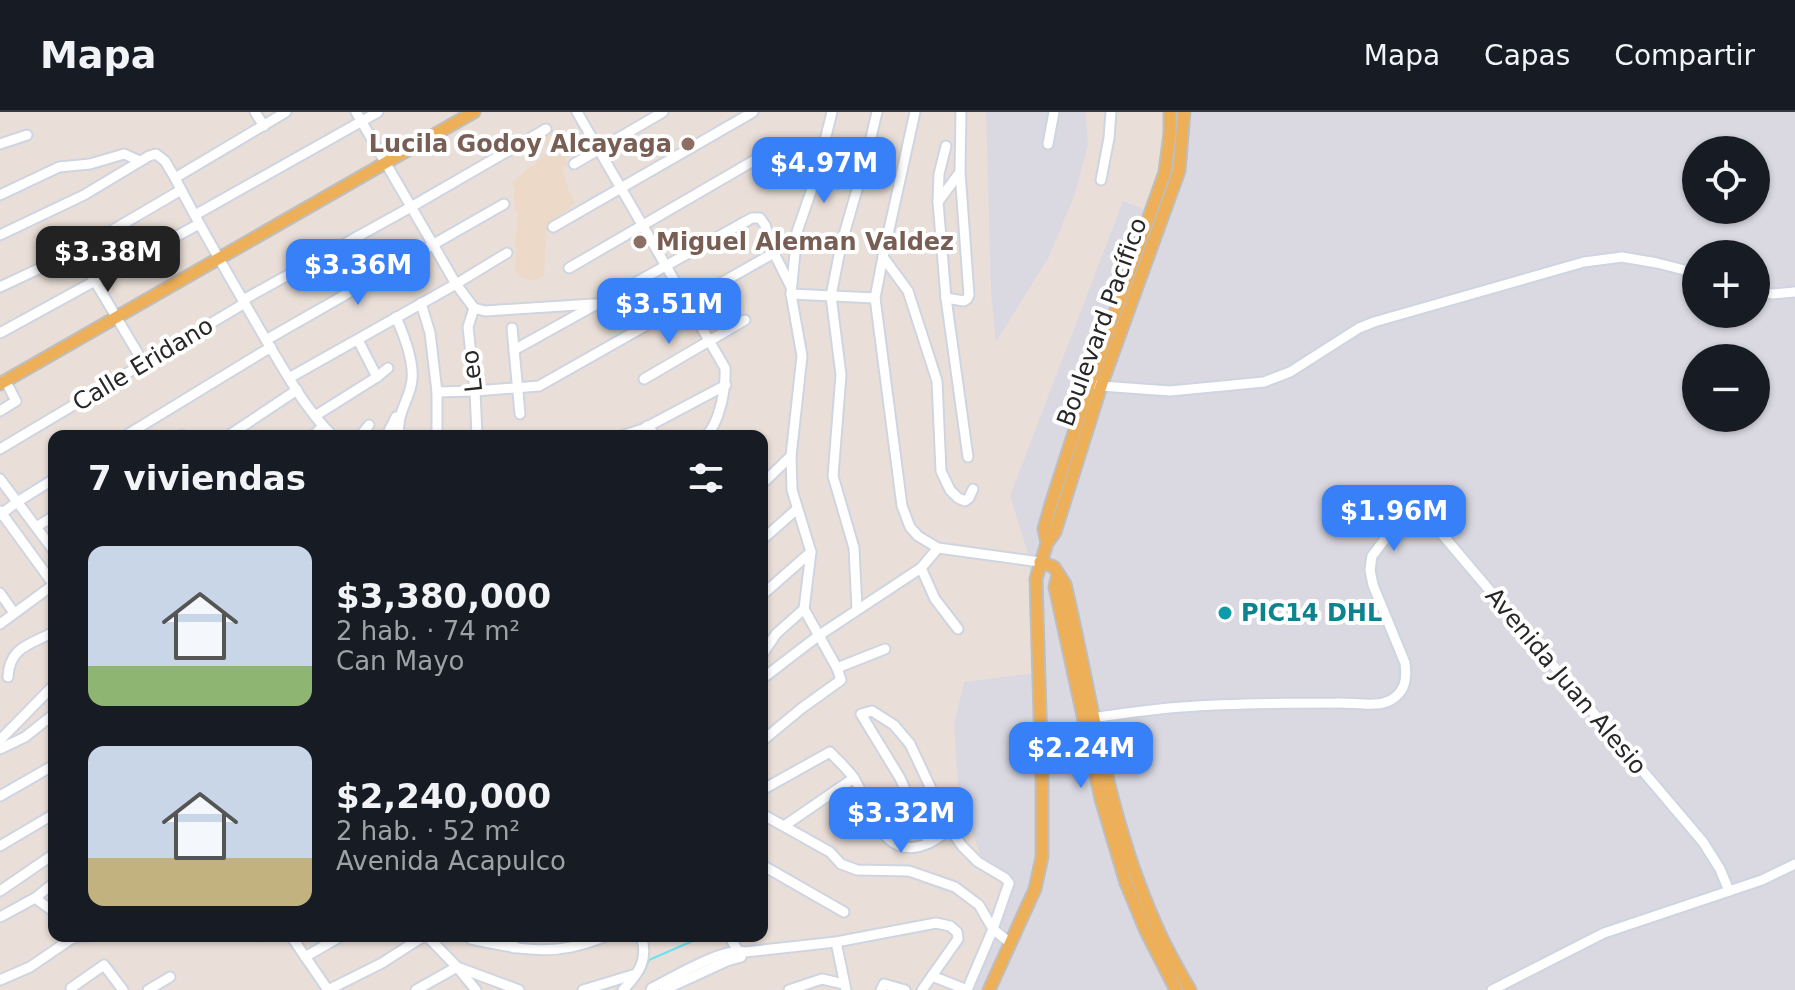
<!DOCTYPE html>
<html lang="es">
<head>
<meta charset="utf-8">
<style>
	:root { --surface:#171b24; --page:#20242c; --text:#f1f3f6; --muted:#9ea1a6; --line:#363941; --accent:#3880f7 }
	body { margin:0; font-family:"DejaVu Sans",sans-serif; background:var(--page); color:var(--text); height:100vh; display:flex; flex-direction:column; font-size:30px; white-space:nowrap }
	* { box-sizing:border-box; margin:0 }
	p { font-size:26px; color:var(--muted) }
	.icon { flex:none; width:44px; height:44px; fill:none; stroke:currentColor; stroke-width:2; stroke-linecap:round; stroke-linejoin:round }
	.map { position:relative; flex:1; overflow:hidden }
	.details { position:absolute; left:48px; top:318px; width:720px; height:512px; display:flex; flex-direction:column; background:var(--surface); border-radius:16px; box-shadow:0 2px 6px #0004 }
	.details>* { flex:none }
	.fabs { position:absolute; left:1682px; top:24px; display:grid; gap:16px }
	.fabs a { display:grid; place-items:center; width:88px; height:88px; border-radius:50%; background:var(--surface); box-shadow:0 2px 6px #0004; font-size:40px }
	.price { position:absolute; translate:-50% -68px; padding:0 18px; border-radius:16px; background:var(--accent); color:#fff; font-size:26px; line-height:52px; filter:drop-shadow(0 2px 4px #0008) }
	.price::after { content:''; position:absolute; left:50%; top:48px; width:24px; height:18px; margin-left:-12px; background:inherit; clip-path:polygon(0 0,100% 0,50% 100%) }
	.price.active { background:#222; color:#fff }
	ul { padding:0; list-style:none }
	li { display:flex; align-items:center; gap:24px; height:200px; padding:0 40px }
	li span { display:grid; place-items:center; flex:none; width:224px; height:160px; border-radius:16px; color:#555 }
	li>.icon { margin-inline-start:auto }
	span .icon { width:96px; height:96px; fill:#fffc; stroke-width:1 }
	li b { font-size:34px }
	h2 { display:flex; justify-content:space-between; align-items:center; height:96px; padding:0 40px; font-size:34px }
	header { display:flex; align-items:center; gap:48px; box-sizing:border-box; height:112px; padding:0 40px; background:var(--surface); border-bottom:2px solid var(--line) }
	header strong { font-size:38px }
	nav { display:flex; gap:44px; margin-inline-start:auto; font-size:28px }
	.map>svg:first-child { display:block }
	.industrial { fill:#dad9e2; fill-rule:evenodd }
	.education { fill:#ecd9c7 }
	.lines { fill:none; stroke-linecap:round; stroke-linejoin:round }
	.stream { stroke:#6be2ec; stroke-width:2 }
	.minor-casing { stroke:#ced5e0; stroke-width:13 }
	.major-casing { stroke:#bebebe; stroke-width:15 }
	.minor { stroke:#fff; stroke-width:9 }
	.major { stroke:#eeaf59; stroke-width:11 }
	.education-dot { fill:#8d6e63; stroke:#fff; stroke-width:3 }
	.culture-dot { fill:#0f9aa8; stroke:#fff; stroke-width:3 }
	.labels { text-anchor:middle; stroke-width:8; stroke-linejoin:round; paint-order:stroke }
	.education-label { font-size:24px; font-weight:bold; fill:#785e54; stroke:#fff; text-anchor:end }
	.street-label { font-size:24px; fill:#272727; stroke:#fff }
	.culture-label { font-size:24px; font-weight:bold; fill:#0d838f; stroke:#fff; text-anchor:start }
</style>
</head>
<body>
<header>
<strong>Mapa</strong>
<nav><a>Mapa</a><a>Capas</a><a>Compartir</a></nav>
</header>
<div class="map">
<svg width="1795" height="878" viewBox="0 0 1795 878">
	<rect width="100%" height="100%" fill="#eadfd8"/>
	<g class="industrial">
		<polygon points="986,0 1086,0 1088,33 1075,82 1049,145 996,230 991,182"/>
		<path d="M 1164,0 L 1795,0 L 1795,878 L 967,878 L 1007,775 L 984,752 L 959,686 L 954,612 L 964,570 L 1033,561 L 1035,548 L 1029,445 L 1010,384 L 1123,89 L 1146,98 L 1162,58 ZM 1696,38 L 1756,38 L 1756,98 L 1696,98 ZM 1696,142 L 1756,142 L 1756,202 L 1696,202 ZM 1696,246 L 1756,246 L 1756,306 L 1696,306 Z"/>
	</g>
	<polygon class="education" points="560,14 567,53 562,55 568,77 575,91 547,113 544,163 539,167 530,168 519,165 515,158 517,135 515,133 518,101 515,97 513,84 515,80 512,70 550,39 544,24"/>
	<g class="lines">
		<polyline class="stream" points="643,862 649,848 704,824"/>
		<g class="minor-casing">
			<g id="minor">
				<polyline points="255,0 264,14"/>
				<polyline points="356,0 456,172 474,196 485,199 593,192"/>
				<path d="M 577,0 L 725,256 C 726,276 720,310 706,324"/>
				<polyline points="915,0 883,145 875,186 902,394 910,415 918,424 938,436 1040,450"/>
				<polyline points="0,32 27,23"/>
				<polyline points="1048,32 1054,0"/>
				<polyline points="823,40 867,43"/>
				<polyline points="574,52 663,0"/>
				<polyline points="960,60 938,90 946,186 968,345"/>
				<polyline points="175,66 286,0"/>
				<polyline points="1101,68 1109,26 1111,0"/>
				<polyline points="0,83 59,55 90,52 124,42 140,49"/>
				<polyline points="938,89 939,62 946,34"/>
				<polyline points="195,103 378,0"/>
				<polyline points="553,115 753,0"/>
				<path d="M 0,123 L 84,83 L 149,44 L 156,42 L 165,49 L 175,66 C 203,121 235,174 266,228 C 286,261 305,297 333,324"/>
				<polyline points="77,139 143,250"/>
				<polyline points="883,145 908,179 937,269 941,359 950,378 958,386 965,389 969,386 973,377"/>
				<polyline points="569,156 774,37"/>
				<polyline points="0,175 77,139 181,78"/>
				<polyline points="1756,178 1772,182 1795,180"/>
				<polyline points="791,182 875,186"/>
				<polyline points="946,186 964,189 967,187 969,183 960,60 961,0"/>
				<polyline points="243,188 411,95 546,17"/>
				<polyline points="421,191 430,221 437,280 437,324"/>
				<polyline points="474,196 468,215 475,279 477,324"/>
				<path d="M 396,205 C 403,221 414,250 412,268 C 410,288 396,300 399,324"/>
				<polyline points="512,216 520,302"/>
				<polyline points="0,221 199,112"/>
				<polyline points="266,228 504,92"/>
				<polyline points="358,228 377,265"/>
				<polyline points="514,238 752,106 760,106 765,113 774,141 791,175"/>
				<polyline points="289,266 456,172 507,141"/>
				<polyline points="644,267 745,208"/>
				<polyline points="1090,271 1101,274 1170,279 1264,270 1290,260 1359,216 1374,210 1584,150 1622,145 1657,151 1696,161"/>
				<polyline points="437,280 475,279 539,274 774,141"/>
				<polyline points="0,299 16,289 5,268"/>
				<polyline points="315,304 377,265 388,256"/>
				<polyline points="647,314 656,324"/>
				<polyline points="125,324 271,235"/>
				<polyline points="180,324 182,323"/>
				<polyline points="228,324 297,278"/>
				<polyline points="313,324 323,314"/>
				<polyline points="360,324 369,313"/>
				<polyline points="388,324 389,319 396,305"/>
				<polyline points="621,324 643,317 726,273"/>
				<polyline points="0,337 245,191"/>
				<polyline points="0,367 54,439"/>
				<polyline points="762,372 791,344"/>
				<polyline points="0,399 54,473"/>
				<polyline points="0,403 17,390 54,367"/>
				<polyline points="36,415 54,404"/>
				<polyline points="762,428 797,397"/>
				<polyline points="921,456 935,487 958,517"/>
				<polyline points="0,481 14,501"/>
				<polyline points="762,483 811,440"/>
				<polyline points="804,497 811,440 792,378 791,344 802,244 791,182 797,120 816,65 832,0"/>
				<polyline points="857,497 854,436 833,364 841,263 831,184 841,133 867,43 877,0"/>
				<polyline points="0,512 53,473"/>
				<polyline points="762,543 776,522 804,497"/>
				<polyline points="837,556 885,537"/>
				<path d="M 8,565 C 9,535 31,532 54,520"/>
				<polyline points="762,567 818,524 921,456 938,436"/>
				<path d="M 1090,606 C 1121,602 1151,597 1182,595 C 1233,591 1285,591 1336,591 C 1353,590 1377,596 1391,588 C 1406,579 1407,566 1405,551 L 1373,473 L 1370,458 L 1372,444 L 1392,418 L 1417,410 L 1432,415 L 1441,421 L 1703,730 L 1720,757 L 1729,779"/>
				<polyline points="0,628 54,573"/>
				<polyline points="762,629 802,596 841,568 837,556 804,497"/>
				<polyline points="0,637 25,625 54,602"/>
				<path d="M 762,678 L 830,640 C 838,649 849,658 855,668 C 872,697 883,752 929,731 C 936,728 943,722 950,717"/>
				<polyline points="0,684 54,653"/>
				<polyline points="762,702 830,740 841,752 857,758 909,759 955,775 979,793 993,817 1010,831"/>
				<polyline points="856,712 869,699"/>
				<polyline points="784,714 854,666"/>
				<polyline points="929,731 900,666 861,602 872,599 894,613 910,632 950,717 962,734 978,750 1005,766 1009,771 993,817 967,878"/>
				<polyline points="0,734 54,702"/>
				<polyline points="762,753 844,800"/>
				<polyline points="0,779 54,742"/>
				<polyline points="35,786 54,800"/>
				<polyline points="0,805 35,786 54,771"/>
				<polyline points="257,824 258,824"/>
				<polyline points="291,824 328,878 382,851 424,824"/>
				<polyline points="427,824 457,855 476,878"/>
				<polyline points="511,824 514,836"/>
				<polyline points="729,824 740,842"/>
				<path d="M 471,827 C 504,834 537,842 571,835 C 583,833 596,828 607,824"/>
				<polyline points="836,830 846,878"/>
				<polyline points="305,845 341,824"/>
				<polyline points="932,864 967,878"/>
				<polyline points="0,868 30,855 71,827 76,825 93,824"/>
				<polyline points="71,876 104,853 123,878"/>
				<polyline points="148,878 170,865"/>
				<polyline points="416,878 457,855 519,878"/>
				<polyline points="583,878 636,862"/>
				<path d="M 623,878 C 639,861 649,847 641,824"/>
				<path d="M 651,878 L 652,876 C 672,866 725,834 745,840 L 836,830 L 936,811 L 950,814 L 957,820 L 958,827 L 922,878"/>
				<polyline points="664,878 727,849 741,845"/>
				<polyline points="789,878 822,867 844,872"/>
				<polyline points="881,878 884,872 905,878"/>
				<polyline points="1492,878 1604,821 1762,768 1795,752"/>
			</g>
		</g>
		<g class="major-casing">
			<g id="major">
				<polyline points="0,272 474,0"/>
				<polyline points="1047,431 1044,417 1051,392 1090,271 1165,60 1170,21 1170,0"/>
				<path d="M 1040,450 L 1054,455 L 1065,472 C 1092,586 1107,705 1156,813 C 1165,835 1178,857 1190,878"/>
				<polyline points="1058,462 1055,475 1101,687 1126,771 1145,817 1176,878"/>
				<polyline points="989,878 1035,777 1042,745 1042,669 1036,467 1047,431 1055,420 1101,274 1179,59 1184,0"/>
			</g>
		</g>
		<use href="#minor" class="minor"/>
		<use href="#major" class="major"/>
	</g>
	<g class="education-dot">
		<circle cx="688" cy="32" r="8"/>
		<circle cx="640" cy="130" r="8"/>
	</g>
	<circle class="culture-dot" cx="1225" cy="501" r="8"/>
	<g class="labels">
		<g class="education-label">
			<text x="672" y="40">Lucila Godoy Alcayaga</text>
			<text x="656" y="138" text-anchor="start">Miguel Aleman Valdez</text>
		</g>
		<g class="street-label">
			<text transform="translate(1102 210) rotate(-70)" y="8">Boulevard Pacífico</text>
			<text transform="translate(143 252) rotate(-31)" y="8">Calle Eridano</text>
			<text transform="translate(472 259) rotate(-96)" y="8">Leo</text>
			<text transform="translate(1566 569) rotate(50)" y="8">Avenida Juan Alesio</text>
		</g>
		<g class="culture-label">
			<text x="1241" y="509">PIC14 DHL</text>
		</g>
	</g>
</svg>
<div class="fabs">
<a><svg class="icon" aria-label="locate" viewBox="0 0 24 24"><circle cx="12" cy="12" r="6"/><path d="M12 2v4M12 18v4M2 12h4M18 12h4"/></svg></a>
<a>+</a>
<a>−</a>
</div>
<b class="price" style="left:824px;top:93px">$4.97M</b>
<b class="price active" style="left:108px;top:182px">$3.38M</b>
<b class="price" style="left:358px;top:195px">$3.36M</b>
<b class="price" style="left:669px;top:234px">$3.51M</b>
<b class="price" style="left:1394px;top:441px">$1.96M</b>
<b class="price" style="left:1081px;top:678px">$2.24M</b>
<b class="price" style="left:901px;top:743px">$3.32M</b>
<section class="details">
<h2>7 viviendas<svg class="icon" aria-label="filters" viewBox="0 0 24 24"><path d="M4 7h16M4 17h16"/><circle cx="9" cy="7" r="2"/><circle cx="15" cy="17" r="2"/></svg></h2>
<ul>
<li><span style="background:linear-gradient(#c9d6e8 75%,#8fb573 0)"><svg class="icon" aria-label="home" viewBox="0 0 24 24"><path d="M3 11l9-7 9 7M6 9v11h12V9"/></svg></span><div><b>$3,380,000</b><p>2 hab. · 74 m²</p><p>Can Mayo</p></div></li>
<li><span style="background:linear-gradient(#c9d6e8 70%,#c2b280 0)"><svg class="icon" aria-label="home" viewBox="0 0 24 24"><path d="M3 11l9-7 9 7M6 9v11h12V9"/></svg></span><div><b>$2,240,000</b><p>2 hab. · 52 m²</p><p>Avenida Acapulco</p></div></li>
</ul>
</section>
</div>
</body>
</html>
